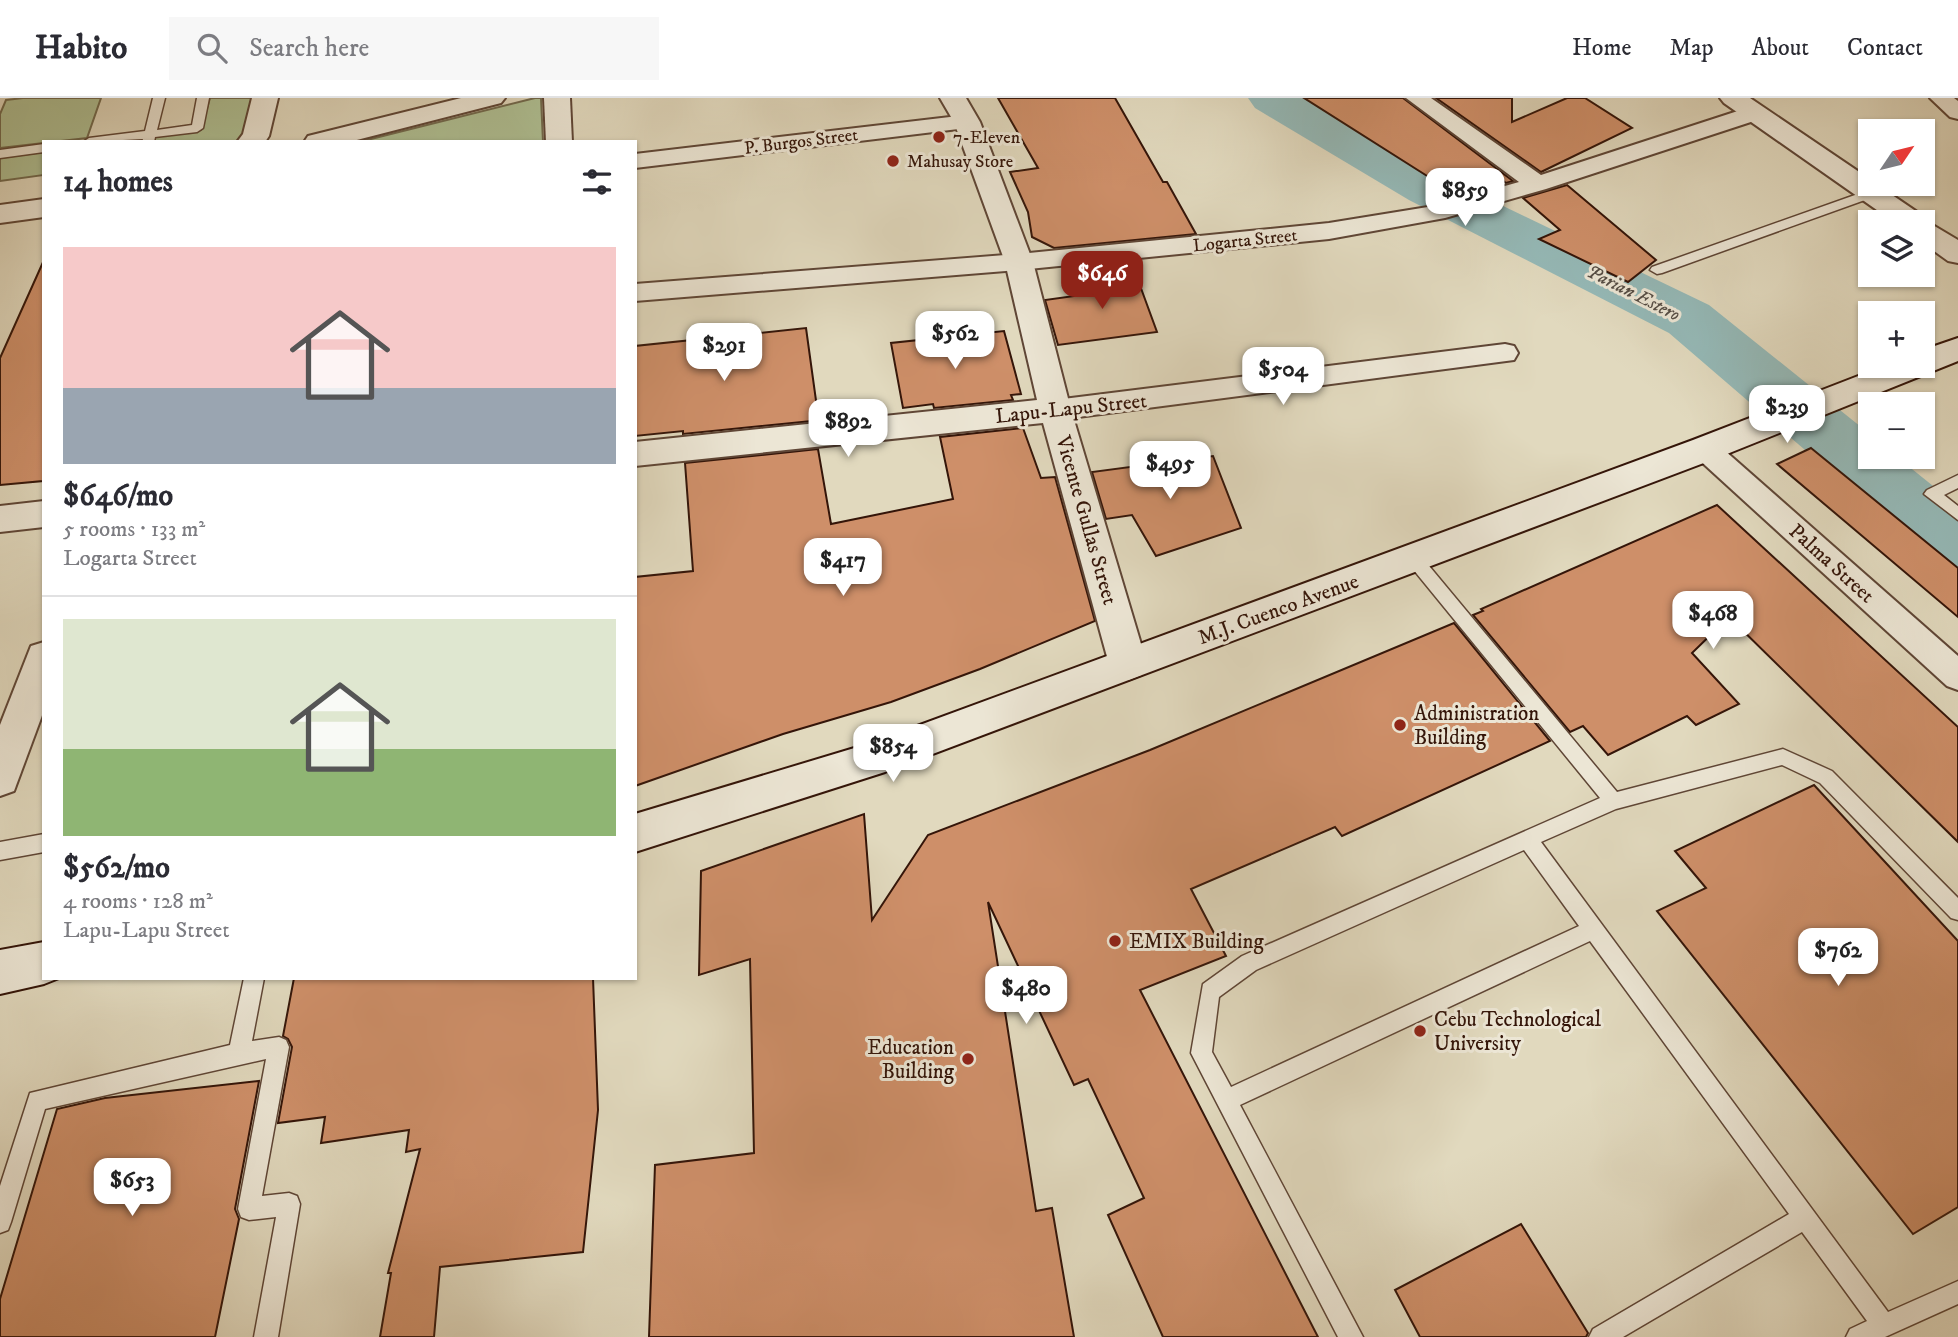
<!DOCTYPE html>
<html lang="en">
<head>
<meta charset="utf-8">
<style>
	:root { --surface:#fff; --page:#f7f7f7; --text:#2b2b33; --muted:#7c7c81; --line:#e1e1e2; --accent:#8f2418 }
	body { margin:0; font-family:"IM FELL DW Pica",serif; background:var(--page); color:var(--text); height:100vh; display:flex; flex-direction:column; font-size:26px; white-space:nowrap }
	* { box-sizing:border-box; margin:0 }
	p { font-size:23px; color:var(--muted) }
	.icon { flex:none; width:38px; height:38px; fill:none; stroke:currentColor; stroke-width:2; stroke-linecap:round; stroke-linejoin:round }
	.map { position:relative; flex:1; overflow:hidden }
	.drawer { position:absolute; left:42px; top:42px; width:595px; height:840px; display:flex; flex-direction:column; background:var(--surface); border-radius:0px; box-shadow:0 2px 5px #0004 }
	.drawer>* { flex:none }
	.needle { width:46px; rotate:55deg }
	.buttons { position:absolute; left:1858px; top:21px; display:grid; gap:14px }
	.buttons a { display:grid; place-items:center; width:77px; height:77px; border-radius:0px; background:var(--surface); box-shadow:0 2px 5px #0004; font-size:35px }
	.price { position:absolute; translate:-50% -60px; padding:0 16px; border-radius:14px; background:#fff; color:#222; font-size:23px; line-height:46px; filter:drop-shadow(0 2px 4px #0008) }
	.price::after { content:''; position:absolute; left:50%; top:42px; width:21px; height:16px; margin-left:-10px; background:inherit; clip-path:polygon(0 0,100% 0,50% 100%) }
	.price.current { background:var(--accent); color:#fff }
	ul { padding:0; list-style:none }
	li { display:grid; align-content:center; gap:14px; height:371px; padding:0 21px }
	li+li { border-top:2px solid var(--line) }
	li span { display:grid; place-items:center; height:217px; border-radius:0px; color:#555 }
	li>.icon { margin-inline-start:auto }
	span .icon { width:126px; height:126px; fill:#fffc; stroke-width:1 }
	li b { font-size:30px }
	h2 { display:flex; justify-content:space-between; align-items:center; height:84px; padding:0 21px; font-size:30px }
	header { display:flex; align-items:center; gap:42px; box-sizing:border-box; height:98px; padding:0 35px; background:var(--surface); border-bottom:2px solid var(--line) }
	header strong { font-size:33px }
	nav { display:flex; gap:38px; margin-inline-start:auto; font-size:24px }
	.search { width:490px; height:63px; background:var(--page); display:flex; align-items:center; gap:18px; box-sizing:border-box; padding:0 24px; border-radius:0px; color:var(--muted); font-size:26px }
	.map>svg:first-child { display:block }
	.green { fill:#afc094; stroke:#726a4e; stroke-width:2 }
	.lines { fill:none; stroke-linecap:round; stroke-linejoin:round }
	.river { fill:#95b9b7; fill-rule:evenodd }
	.building { fill:#ce8f69; stroke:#341509; stroke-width:2 }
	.service-casing { stroke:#5f4636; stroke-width:3 }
	.minor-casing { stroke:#5f4636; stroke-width:4 }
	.tertiary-casing { stroke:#5f4636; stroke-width:4 }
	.secondary-casing { stroke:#341509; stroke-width:4 }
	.service { fill:#ece6d5; fill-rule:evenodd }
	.minor { fill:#ece6d5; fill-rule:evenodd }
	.tertiary { fill:#ece6d5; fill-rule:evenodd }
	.secondary { fill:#ece6d5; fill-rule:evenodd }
	.poi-dot { fill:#8f2418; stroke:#ece6d5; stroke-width:2.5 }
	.labels { text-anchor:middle; stroke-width:6; stroke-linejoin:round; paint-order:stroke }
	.far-poi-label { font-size:18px; fill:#341509; stroke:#ece6d5; text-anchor:start }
	.far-street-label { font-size:18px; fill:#341509; stroke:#ece6d5 }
	.far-water-label { font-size:19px; font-style:italic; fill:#564e46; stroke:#ece6d5 }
	.street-label { font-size:21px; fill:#341509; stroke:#ece6d5 }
	.poi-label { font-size:21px; fill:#341509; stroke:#ece6d5; text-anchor:start }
</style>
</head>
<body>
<header>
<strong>Habito</strong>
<div class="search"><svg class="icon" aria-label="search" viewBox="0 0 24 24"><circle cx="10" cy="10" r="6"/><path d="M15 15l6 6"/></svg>Search here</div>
<nav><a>Home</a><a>Map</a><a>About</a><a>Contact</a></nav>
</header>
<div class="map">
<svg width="1958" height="1239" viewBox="0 0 1958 1239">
	<rect width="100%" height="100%" fill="#e1d9be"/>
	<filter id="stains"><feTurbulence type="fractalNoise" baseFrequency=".00286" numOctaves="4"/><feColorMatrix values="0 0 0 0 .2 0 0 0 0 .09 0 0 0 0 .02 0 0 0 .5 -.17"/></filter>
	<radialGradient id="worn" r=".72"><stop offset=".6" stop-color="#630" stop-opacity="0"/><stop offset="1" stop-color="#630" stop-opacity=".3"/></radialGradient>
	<g class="green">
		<polygon points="23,0 101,0 87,40 0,50 0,16 6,2"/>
		<polygon points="210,0 255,0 247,44 117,44 201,32"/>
		<polygon points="535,0 541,0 543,44 359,44"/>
		<polygon points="44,54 44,77 0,83 0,60"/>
		<polygon points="1843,341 1958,435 1958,469 1811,350"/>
	</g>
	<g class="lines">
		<polygon class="river" points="1248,0 1307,0 1445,80 1709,207 1871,337 1871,359 1897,359 1958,408 1958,471 1934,463 1669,235 1409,102 1255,10"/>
	</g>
	<g class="building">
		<polygon points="998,0 1115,0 1163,84 1167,84 1196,136 1054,150 1032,139 1028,114 1010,74 1038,70"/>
		<polygon points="1304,0 1403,0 1513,83 1506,85 1502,82 1454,95"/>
		<polygon points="1436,0 1512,0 1512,24 1567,0 1585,0 1632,30 1541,74"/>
		<polygon points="1567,87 1656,162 1628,184 1539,141 1560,132 1523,100"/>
		<polygon points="44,162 43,383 0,387 0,260"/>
		<polygon points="1131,163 1157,234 1058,247 1045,202 1139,189 1092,167"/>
		<polygon points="806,230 818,317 811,318 812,323 683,336 683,333 635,338 635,248"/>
		<polygon points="1004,233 1021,296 1011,297 1013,302 934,310 933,306 903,310 891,245"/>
		<polygon points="1023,330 1041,380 1055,379 1095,523 980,571 891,604 783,636 635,688 635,479 693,473 685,365 818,351 831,426 953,401 940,339"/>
		<polygon points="1811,350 1958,470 1958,519 1777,366"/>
		<polygon points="1213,358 1241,430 1156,458 1132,417 1106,421 1092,374"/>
		<polygon points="1717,407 1958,629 1958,744 1729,519 1692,555 1739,606 1696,627 1687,618 1608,657 1583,628 1570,634 1473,517 1483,513 1481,511"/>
		<polygon points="1454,525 1550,643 1342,738 1335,729 1191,791 1226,858 1140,892 1318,1239 1163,1239 1108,1117 1144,1100 1088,981 1074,987 988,804 1036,1113 1052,1110 1074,1239 649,1239 655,1067 754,1055 750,861 699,877 701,773 864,716 872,822 928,737 1150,652"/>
		<polygon points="1814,687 1958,843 1958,1109 1913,1136 1657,813 1706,790 1675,753"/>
		<polygon points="294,880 593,880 598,1012 583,1154 440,1169 434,1239 380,1239 391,1175 388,1175 420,1051 406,1054 409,1032 321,1045 325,1019 278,1025 292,949 288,941 283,938"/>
		<polygon points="259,983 235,1111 239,1121 215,1239 0,1239 0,1201 57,1011 105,1000"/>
		<polygon points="1521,1126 1588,1235 1586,1239 1420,1239 1395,1192"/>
	</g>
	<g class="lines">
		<g class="service-casing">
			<g id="service">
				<polygon points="153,0 165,0 157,32 192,27 197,0 209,0 203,30 197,34 155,39 154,44 142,44 143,41 83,44 89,40 145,33"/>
				<polygon points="44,46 44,54 0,60 0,52"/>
				<polygon points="1872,91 1878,95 1876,98 1662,175 1657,176 1650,172 1652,169"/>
				<polygon points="1958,377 1958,390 1944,397 1958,408 1958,422 1924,396 1927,392"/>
				<path d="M 1414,455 L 1420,457 L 1617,694 L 1783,651 L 1832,673 L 1958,800 L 1958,822 L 1951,820 L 1820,685 L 1782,667 L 1616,711 L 1541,744 L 1888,1214 L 1958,1183 L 1958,1206 L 1885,1239 L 1846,1239 L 1850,1231 L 1867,1223 L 1802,1134 L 1623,1239 L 1589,1239 L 1593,1231 L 1789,1116 L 1590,843 L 1240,1007 L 1363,1239 L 1338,1239 L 1191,955 L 1203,886 L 1242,858 L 1600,700 L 1408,465 L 1406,461 L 1408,457 ZM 1524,752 L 1579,828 L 1231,989 L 1212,954 L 1219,899 L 1256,872 Z"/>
				<polygon points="44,736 44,754 0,762 0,744"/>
				<polygon points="244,880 264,880 252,943 279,939 286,942 289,949 262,1098 289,1095 297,1098 300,1106 278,1239 254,1239 276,1119 249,1122 241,1119 238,1111 266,961 45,1011 11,1124 8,1132 0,1135 0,1088 30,995 230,947"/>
			</g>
		</g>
		<g class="minor-casing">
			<g id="minor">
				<polygon points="1406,0 1431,0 1541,77 1747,10 1763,10 1766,15 1763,20 1546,91 1445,120 1329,141 1019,172 635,203 635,186 1019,156 1329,125 1434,108 1519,84"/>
				<polygon points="1930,0 1954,0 1958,3 1958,21 1950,19"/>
				<polygon points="967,17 975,19 978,24 975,29 635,70 635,56"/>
				<polygon points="1505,246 1514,248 1518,255 1514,262 1055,322 1045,319 1041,312 1045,305 1055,302"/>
				<polygon points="1705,341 1715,344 1958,558 1958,592 1947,588 1695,358 1691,351 1695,344"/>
			</g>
		</g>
		<g class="tertiary-casing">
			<g id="tertiary">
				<polygon points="252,0 278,0 269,38 265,44 237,44 243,36"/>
				<polygon points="461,0 505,0 501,5 349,44 304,44 308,38"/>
				<polygon points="544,0 570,0 572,44 546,44"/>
				<polygon points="940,0 966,0 980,24 1033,164 1071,312 1147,566 1141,577 1128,582 1115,577 1109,566 1043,325 635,368 635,344 1037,302 1005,164 954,24"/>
				<polygon points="1720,0 1750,0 1871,82 1871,86 1876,86 1923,118 1926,123 1958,142 1958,165 1948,163 1923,145 1923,124 1894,124 1724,5"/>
				<polygon points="44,101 44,119 0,125 0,107"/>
				<polygon points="44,403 44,429 0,434 0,408"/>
				<polygon points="44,544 44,612 14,693 0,698 0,627 31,548"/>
			</g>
		</g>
		<g class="secondary-casing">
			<g id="secondary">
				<polygon points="1958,240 1958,263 1717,360 885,674 635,754 635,716 871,645 1693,342 1884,268 1923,268 1923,252"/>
				<polygon points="44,844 44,880 59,880 44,886 0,896 0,852"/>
			</g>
		</g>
		<use href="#service" class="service"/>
		<use href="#minor" class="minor"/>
		<use href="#tertiary" class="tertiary"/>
		<use href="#secondary" class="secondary"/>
	</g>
	<g class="poi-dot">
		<circle cx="939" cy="39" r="7"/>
		<circle cx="893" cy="63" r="7"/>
		<circle cx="1400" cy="627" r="7"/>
		<circle cx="1115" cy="843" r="7"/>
		<circle cx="1420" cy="933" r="7"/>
		<circle cx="968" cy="961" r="7"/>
	</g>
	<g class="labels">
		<g class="far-poi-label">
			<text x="953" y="45">7-Eleven</text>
			<text x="907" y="69">Mahusay Store</text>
		</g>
		<g class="far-street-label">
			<text transform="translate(801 43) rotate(-7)" y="6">P. Burgos Street</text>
			<text transform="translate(1245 142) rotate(-6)" y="6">Logarta Street</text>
		</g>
		<g class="far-water-label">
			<text transform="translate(1634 194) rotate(27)" y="7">Parian Estero</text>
		</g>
		<g class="street-label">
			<text transform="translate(1071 310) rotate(-6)" y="7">Lapu-Lapu Street</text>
			<text transform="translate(1087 422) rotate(74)" y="7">Vicente Gullas Street</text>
			<text transform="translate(1832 465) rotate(42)" y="7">Palma Street</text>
			<text transform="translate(1278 511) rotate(-20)" y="7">M.J. Cuenco Avenue</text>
		</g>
		<g class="poi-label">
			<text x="1414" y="622">Administration<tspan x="1414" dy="24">Building</tspan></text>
			<text x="1129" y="850">EMIX Building</text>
			<text x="1434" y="928">Cebu Technological<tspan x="1434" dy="24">University</tspan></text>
			<text x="954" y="956" text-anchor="end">Education<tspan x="954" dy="24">Building</tspan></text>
		</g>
	</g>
	<rect width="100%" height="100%" filter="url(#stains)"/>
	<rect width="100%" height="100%" fill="url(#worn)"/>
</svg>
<div class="buttons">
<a><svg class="needle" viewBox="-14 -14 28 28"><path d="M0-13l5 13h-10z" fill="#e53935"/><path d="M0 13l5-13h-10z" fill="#7c7c81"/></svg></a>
<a><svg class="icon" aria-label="layers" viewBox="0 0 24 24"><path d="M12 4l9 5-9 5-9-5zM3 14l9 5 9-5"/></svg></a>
<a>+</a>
<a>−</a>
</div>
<b class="price" style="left:1465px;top:130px">$859</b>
<b class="price current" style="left:1102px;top:213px">$646</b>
<b class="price" style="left:955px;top:273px">$562</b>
<b class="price" style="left:724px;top:285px">$291</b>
<b class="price" style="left:1283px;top:309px">$504</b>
<b class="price" style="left:1787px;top:347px">$239</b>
<b class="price" style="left:848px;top:361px">$892</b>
<b class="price" style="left:1170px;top:403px">$495</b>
<b class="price" style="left:843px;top:500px">$417</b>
<b class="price" style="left:1713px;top:553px">$468</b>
<b class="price" style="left:893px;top:686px">$854</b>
<b class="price" style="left:1838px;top:890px">$762</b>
<b class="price" style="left:1026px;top:928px">$480</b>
<b class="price" style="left:132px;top:1120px">$653</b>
<section class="drawer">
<h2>14 homes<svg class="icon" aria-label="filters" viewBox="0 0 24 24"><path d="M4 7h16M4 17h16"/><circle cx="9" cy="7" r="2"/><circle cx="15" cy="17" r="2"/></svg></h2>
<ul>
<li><span style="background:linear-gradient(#f6c9c9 65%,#9aa5b1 0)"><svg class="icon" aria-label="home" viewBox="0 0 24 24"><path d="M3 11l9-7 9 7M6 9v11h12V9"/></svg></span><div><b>$646/mo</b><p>5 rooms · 133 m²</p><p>Logarta Street</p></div></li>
<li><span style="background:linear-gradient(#dfe7d0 60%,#8fb573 0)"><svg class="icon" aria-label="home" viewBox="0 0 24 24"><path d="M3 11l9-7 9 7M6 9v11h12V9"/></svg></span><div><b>$562/mo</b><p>4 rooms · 128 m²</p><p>Lapu-Lapu Street</p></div></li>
</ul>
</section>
</div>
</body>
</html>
